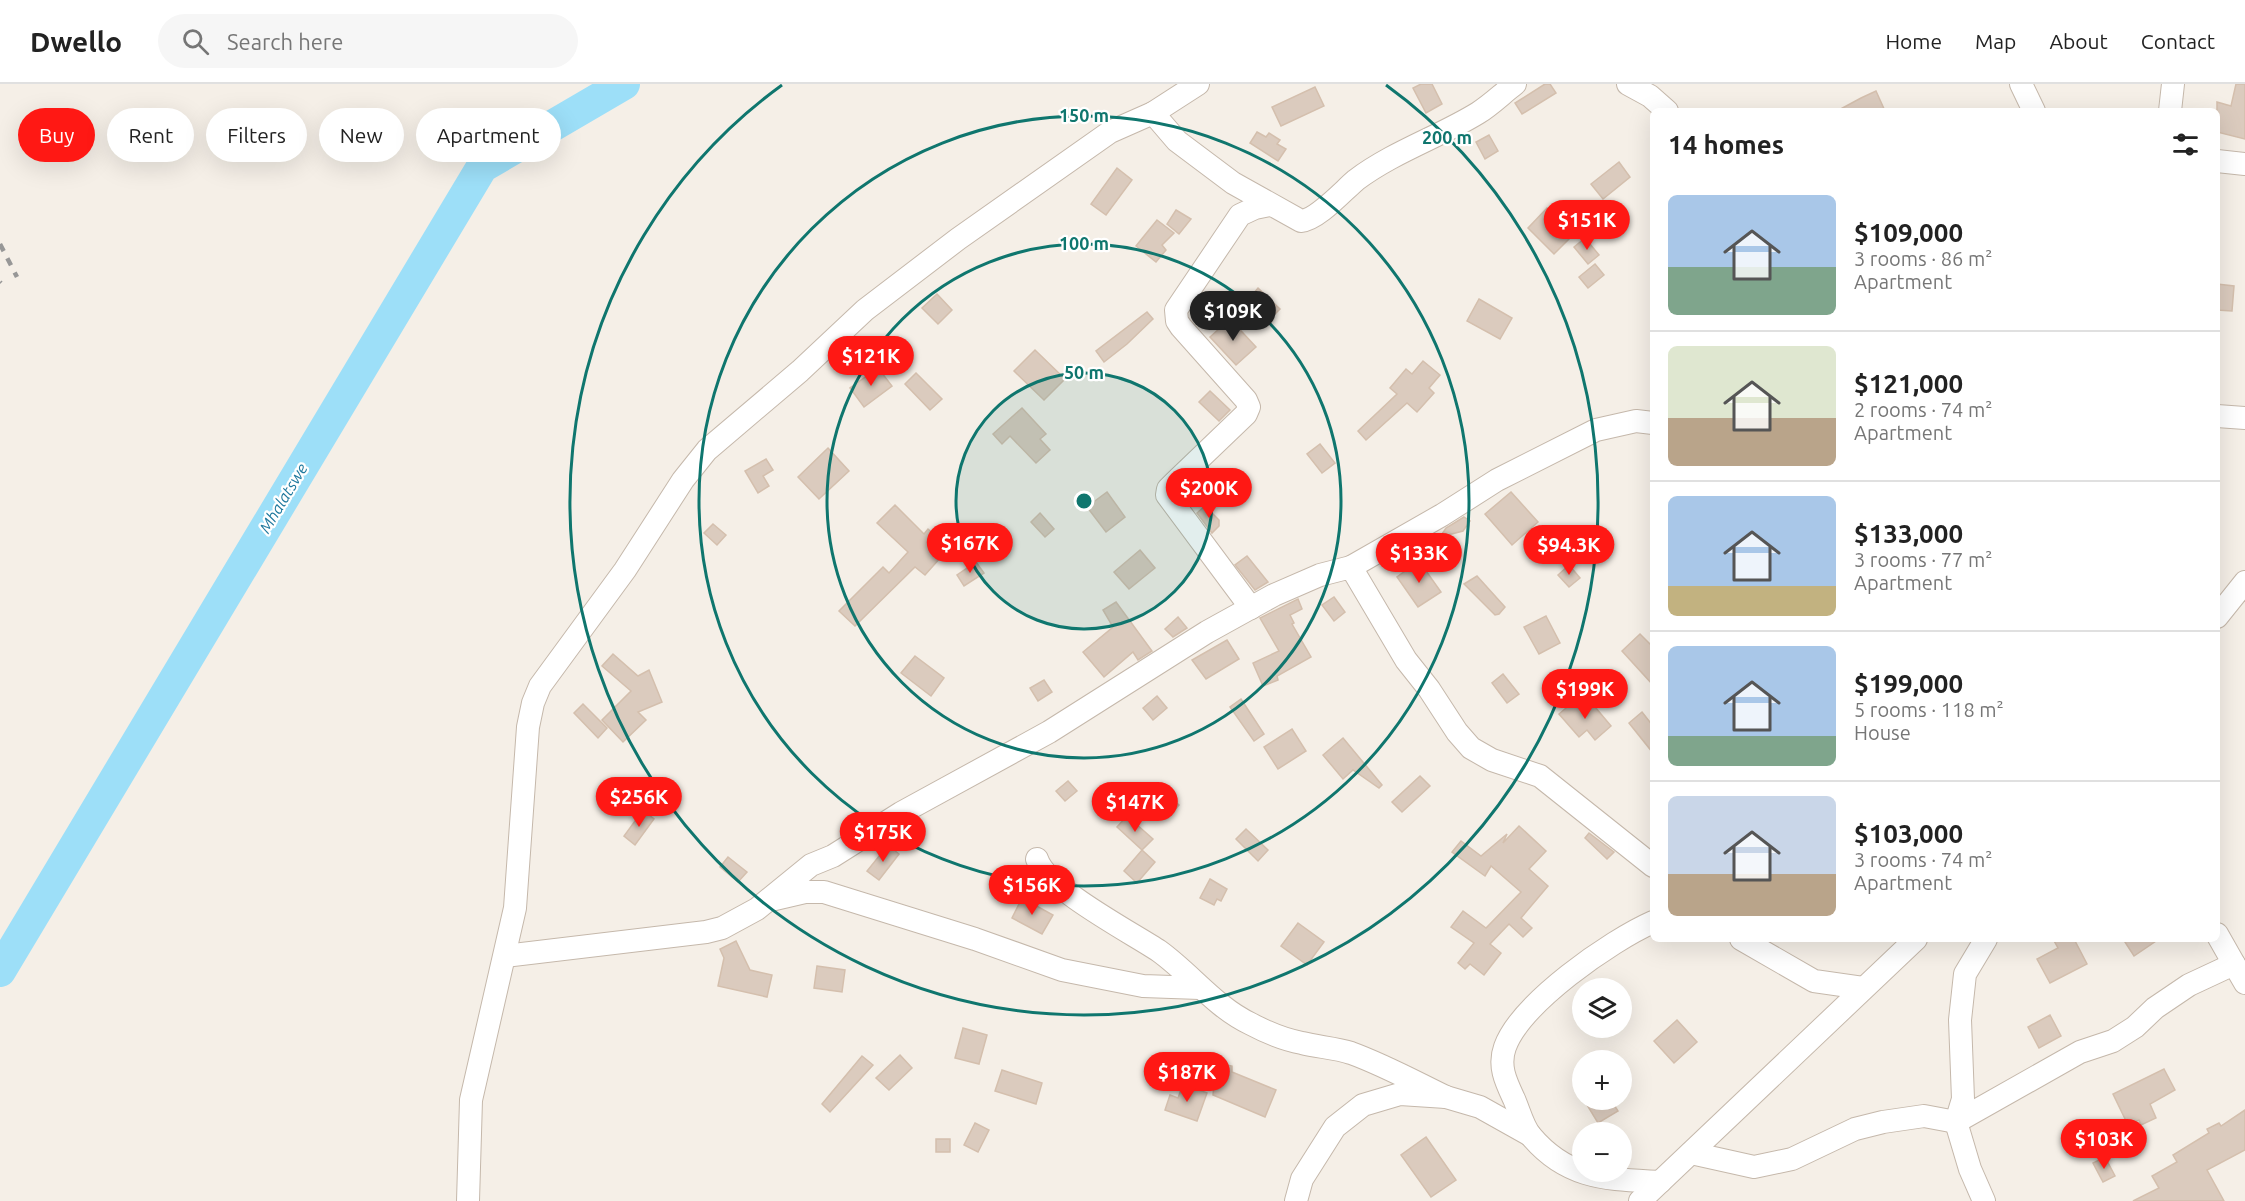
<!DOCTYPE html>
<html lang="en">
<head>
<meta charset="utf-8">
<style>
	:root { --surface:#fff; --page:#f6f6f6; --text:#222; --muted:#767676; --line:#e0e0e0; --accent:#ff1814 }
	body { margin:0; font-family:Ubuntu,sans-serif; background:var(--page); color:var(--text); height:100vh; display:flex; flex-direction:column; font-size:22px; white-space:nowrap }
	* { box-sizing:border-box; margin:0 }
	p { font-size:20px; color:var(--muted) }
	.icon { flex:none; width:33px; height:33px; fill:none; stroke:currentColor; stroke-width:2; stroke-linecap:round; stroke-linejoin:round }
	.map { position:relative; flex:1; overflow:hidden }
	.details { position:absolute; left:1650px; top:24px; width:570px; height:834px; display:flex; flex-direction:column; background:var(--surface); border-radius:9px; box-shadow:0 6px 24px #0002 }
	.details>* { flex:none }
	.top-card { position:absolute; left:18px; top:24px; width:570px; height:54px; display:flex; gap:12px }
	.tools { position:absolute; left:1572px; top:894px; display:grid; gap:12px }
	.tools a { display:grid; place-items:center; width:60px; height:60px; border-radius:50%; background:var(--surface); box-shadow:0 6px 24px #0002; font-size:30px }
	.price { position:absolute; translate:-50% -51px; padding:0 14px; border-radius:21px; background:var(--accent); color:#fff; font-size:20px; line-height:39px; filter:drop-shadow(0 2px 3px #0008) }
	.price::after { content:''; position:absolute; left:50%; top:36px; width:18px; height:14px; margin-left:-9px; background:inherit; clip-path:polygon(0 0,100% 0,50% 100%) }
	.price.selected { background:#222; color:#fff }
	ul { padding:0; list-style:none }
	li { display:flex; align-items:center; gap:18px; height:150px; padding:0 18px }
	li+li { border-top:2px solid var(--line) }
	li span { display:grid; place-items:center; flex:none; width:168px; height:120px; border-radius:9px; color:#555 }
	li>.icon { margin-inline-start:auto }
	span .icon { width:72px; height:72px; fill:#fffc; stroke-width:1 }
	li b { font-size:26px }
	h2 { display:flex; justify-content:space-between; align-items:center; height:72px; padding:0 18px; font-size:26px }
	.tag { padding:0 21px; border-radius:27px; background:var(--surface); box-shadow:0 6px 24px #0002; font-size:21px; line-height:54px }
	.tag.selected { background:var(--accent); color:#fff }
	header { display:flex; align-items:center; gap:36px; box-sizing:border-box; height:84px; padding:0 30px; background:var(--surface); border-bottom:2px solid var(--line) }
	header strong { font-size:28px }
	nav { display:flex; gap:33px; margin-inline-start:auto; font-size:21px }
	.search { width:420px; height:54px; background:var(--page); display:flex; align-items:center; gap:15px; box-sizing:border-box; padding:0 21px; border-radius:33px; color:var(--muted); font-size:22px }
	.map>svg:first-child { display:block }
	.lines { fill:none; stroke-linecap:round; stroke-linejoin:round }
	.river { stroke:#9ddff8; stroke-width:32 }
	.building { fill:#dbcbbe; stroke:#d4bfad; stroke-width:1.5 }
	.minor-casing { stroke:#c5b8ab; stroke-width:24 }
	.minor { stroke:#fff; stroke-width:22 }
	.rail { stroke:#979797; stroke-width:4.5; stroke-dasharray:8 8; stroke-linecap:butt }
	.ring { fill:none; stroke:#0f766e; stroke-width:3 }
	.labels { text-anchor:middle; stroke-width:4.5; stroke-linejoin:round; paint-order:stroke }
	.water-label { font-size:16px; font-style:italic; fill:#1f799e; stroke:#fff }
	.centre { fill:#0f766e; stroke:#fff; stroke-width:3 }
	.ring-label { font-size:18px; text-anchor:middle; font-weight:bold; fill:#0f766e; stroke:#fff; stroke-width:4.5; stroke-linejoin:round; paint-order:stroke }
</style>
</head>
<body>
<header>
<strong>Dwello</strong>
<div class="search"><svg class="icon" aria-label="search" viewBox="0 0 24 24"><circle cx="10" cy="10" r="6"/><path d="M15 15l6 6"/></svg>Search here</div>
<nav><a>Home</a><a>Map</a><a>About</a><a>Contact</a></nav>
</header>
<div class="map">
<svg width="2245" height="1117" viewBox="0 0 2245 1117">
	<rect width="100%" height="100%" fill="#f5efe7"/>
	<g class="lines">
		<polyline class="river" points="0,887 482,83 624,0"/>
	</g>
	<g class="building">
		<polygon points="1421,0 1432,0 1442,20 1426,29 1413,4"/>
		<polygon points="1545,0 1550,0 1556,9 1522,30 1515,19"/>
		<polygon points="2236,0 2245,0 2245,55 2217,48 2217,18 2231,22"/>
		<polygon points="1315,3 1324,22 1281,42 1272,23"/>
		<polygon points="1876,7 1885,27 1837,27 1861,14"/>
		<polygon points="1257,48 1266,53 1269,49 1280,56 1277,60 1286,65 1278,77 1250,59"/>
		<polygon points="1489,51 1498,67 1485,75 1476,58"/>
		<polygon points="1619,78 1630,93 1603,115 1591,100"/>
		<polygon points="1117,84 1132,96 1106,131 1091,120"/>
		<polygon points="1547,124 1574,150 1554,170 1528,144"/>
		<polygon points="1176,126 1191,135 1179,150 1167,140"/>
		<polygon points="1157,136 1174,149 1162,161 1166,166 1156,178 1136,162"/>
		<polygon points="1585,154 1599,171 1588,180 1574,163"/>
		<polygon points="1595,180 1604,191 1588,204 1579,193"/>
		<polygon points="2217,200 2234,202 2232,227 2217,226"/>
		<polygon points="1258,204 1280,225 1269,236 1248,216"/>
		<polygon points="937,210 952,226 938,240 922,224"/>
		<polygon points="1479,215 1512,234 1500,255 1467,237"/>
		<polygon points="1147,228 1153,235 1127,260 1104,278 1096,267"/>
		<polygon points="1230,235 1256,263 1236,281 1210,253"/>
		<polygon points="1035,266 1065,295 1044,316 1014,287"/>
		<polygon points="1423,277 1440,291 1429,304 1434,309 1417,328 1407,319 1366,356 1358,347 1397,310 1390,304 1406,285 1412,290"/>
		<polygon points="878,284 892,302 864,323 850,304"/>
		<polygon points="916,289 942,315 930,326 905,300"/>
		<polygon points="1210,307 1230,326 1219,337 1199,318"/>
		<polygon points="1022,324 1046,350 1040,355 1050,366 1036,379 1010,352 1002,360 993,350"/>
		<polygon points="1320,360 1335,379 1322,389 1307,370"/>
		<polygon points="828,364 849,387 819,415 798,393"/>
		<polygon points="766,375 773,386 763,392 769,402 758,409 745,387"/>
		<polygon points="1107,408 1125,433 1106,448 1087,423"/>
		<polygon points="1511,408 1538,438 1512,461 1485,430"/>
		<polygon points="895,421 924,450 928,445 949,464 925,491 915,483 855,542 839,527 883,483 889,489 908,468 877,439"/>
		<polygon points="1205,422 1219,436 1219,442 1212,449 1197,429"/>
		<polygon points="1040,429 1054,445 1045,453 1031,438"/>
		<polygon points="1464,433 1470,437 1463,447 1440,453 1446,444"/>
		<polygon points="713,440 726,451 717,461 704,449"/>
		<polygon points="1140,466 1155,484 1129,505 1114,488"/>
		<polygon points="1247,472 1268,498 1255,506 1235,481"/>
		<polygon points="1419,477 1441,508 1418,523 1397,493"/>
		<polygon points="976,478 984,489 964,502 957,491"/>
		<polygon points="1569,481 1580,494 1569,503 1558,491"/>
		<polygon points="1477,492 1505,523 1499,530 1495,531 1464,500"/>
		<polygon points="1334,513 1345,528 1334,537 1322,521"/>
		<polygon points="1298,515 1302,525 1290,531 1294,539 1292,540 1311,573 1277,592 1278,596 1263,602 1253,579 1279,567 1260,534"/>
		<polygon points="1116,518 1152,567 1138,576 1133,568 1104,593 1083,568 1113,543 1103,526"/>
		<polygon points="1546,532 1560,559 1539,570 1524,543"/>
		<polygon points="1178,533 1187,544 1173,553 1165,545"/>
		<polygon points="1640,550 1653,563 1653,601 1622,567"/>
		<polygon points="1227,556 1239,575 1206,595 1192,576"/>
		<polygon points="613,570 638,592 649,586 662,618 638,628 646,636 623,658 602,636 631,607 602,582"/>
		<polygon points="915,572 944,594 931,612 901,589"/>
		<polygon points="1503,590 1519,610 1507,619 1492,599"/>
		<polygon points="1044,596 1052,608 1038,617 1030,604"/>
		<polygon points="1157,612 1167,624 1153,636 1143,624"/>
		<polygon points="1241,615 1264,650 1254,657 1230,623"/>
		<polygon points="1590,617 1611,642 1595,656 1587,646 1579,653 1559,630 1573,618 1580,626"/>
		<polygon points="583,620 607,644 598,654 574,629"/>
		<polygon points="1642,628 1653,642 1653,669 1629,639"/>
		<polygon points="1292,645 1306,667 1278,685 1264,663"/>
		<polygon points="1343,654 1382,701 1379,704 1353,686 1343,695 1323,671"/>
		<polygon points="1420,692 1430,702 1402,728 1392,718"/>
		<polygon points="1068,697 1077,707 1065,717 1056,707"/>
		<polygon points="1156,699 1179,721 1169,732 1146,710"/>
		<polygon points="643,726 654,735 635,761 624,752"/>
		<polygon points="1127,732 1153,755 1142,766 1117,743"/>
		<polygon points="1519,742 1546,767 1529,785 1548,802 1521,834 1532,844 1523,853 1509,840 1490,860 1501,869 1484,891 1470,880 1465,885 1458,879 1474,859 1451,843 1463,827 1486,844 1521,808 1491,782 1485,792 1452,768 1461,757 1481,772 1507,750 1503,759"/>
		<polygon points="902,745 909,752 898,762 889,753"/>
		<polygon points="1246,745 1268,766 1258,777 1236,755"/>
		<polygon points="1589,749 1614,768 1607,775 1585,754"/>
		<polygon points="888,761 899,770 879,796 867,787"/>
		<polygon points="1142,766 1155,778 1137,799 1124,787"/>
		<polygon points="728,773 747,788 738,798 720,783"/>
		<polygon points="1210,795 1227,805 1221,817 1217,815 1214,821 1200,814"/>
		<polygon points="1022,814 1053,831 1042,850 1012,834"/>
		<polygon points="1298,839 1324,858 1307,881 1281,862"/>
		<polygon points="2053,855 2074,855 2087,880 2050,899 2037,875 2058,864"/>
		<polygon points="2123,855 2159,855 2134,872"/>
		<polygon points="736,857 750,886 772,891 767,913 718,902 724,874 720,865"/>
		<polygon points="817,882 845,886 842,908 814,904"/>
		<polygon points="2050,931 2061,952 2039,964 2028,943"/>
		<polygon points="1677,936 1697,958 1674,979 1654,957"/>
		<polygon points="963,944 987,951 979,980 955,974"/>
		<polygon points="900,971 912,984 889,1006 876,994"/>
		<polygon points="862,972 873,981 830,1028 822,1020"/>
		<polygon points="1216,979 1232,982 1232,988 1276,1006 1265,1033 1213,1011"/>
		<polygon points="2164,985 2175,1006 2150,1020 2156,1034 2141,1041 2139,1036 2128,1041 2113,1010"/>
		<polygon points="1002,986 1042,999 1036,1020 995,1007"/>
		<polygon points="1183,1000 1207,1009 1197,1037 1165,1026 1170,1011 1178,1014"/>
		<polygon points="1584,1016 1611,1016 1618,1027 1598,1039"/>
		<polygon points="2245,1026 2245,1066 2207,1086 2224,1117 2133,1117 2159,1104 2152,1092 2177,1078 2173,1071 2209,1049 2207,1045 2219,1039 2221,1042"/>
		<polygon points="975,1039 989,1046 978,1068 964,1061"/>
		<polygon points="1426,1053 1456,1096 1431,1113 1401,1071"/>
		<rect x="936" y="1055" width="14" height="13"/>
		<polygon points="2105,1073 2115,1092 2103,1098 2093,1079"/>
	</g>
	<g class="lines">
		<g class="minor-casing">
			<g id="minor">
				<polyline points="1628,0 1650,12 1667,27"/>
				<polyline points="2021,0 2034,27"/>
				<polyline points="2170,27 2173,0"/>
				<polyline points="1153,29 1198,0"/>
				<polyline points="2217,77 2245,80"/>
				<polyline points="2217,332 2245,334"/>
				<polyline points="1351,483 1442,431 1497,396 1596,346 1636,337 1653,339"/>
				<polyline points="1251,524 1167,411 1168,405 1174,399 1246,330 1249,323 1246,316 1181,243 1177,237 1176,226 1240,131 1255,124 1270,121"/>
				<polyline points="2217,533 2245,498"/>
				<path d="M 1037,775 C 1046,804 1132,849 1159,867 C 1191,890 1215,923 1251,940 C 1266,948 1286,956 1302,959 C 1318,963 1336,964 1351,969 C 1384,981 1415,998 1446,1013"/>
				<polyline points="775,815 805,808 824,808 975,855 1062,886 1143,902 1200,904"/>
				<path d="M 1653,838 C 1610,857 1521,919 1505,963 C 1498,982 1506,998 1514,1015 C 1519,1026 1523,1043 1531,1052 C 1568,1096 1608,1095 1660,1098"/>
				<polyline points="2217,850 2234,880"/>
				<polyline points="1741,855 1814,897 1863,904"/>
				<polyline points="505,872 706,848 722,844 757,825 811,781 833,772 901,729 1049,648 1207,548 1274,511 1320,491 1351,483 1406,576 1429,605 1457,648 1471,664 1492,676 1540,692 1653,782"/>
				<polyline points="1691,1069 1754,1083 1792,1075 1855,1045 1883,1038 1924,1032 1956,1038 2080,968 2113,957 2135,943 2155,924 2189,901 2234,880 2245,899"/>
				<path d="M 468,1117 L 471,1016 L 515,824 L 528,643 L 533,619 L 540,602 L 625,486 L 683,396 L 707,366 L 800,287 L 865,226 L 958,155 L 1110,48 L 1153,29 L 1177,57 L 1233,99 L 1301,137 C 1317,136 1343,107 1356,96 C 1393,68 1439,53 1478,29 C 1491,21 1503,9 1515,0"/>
				<polyline points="1296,1117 1302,1095 1335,1043 1363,1021 1400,1010 1446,1013 1480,1023 1530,1051"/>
				<polyline points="1640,1117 1916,855"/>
				<polyline points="1984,1117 1970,1085 1956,1038 1963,1015 1960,936 1965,890 1986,855"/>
			</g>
		</g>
		<use href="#minor" class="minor"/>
		<g class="rail">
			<polyline points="0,160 17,193"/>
			<polyline points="0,198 1,199"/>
		</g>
	</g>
	<circle cx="1084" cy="417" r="128" fill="#0f766e" fill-opacity=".12"/>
	<g class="ring">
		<circle cx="1084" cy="417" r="128"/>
		<circle cx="1084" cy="417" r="257"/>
		<circle cx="1084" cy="417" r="385"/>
		<path d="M1386 1A514 514 0 1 1 782 1"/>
	</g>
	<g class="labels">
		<g class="water-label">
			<text transform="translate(283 414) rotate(-59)" y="6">Mhalatswe</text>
		</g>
	</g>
	<circle cx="1084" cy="417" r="9" class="centre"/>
	<g class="ring-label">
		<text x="1084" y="38">150 m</text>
		<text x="1447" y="60">200 m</text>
		<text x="1084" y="166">100 m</text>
		<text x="1084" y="295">50 m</text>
	</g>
</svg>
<div class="tools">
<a><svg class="icon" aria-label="layers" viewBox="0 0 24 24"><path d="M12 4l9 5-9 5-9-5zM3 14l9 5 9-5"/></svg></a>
<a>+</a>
<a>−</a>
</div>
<b class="price" style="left:1587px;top:167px">$151K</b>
<b class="price selected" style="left:1233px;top:258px">$109K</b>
<b class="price" style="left:871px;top:303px">$121K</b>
<b class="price" style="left:1209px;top:435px">$200K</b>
<b class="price" style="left:970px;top:490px">$167K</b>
<b class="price" style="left:1569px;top:492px">$94.3K</b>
<b class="price" style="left:1419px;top:500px">$133K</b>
<b class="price" style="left:1585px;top:636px">$199K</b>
<b class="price" style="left:639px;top:744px">$256K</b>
<b class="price" style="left:1135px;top:749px">$147K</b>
<b class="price" style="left:883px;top:779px">$175K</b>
<b class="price" style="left:1032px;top:832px">$156K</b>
<b class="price" style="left:1187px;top:1019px">$187K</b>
<b class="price" style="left:2104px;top:1086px">$103K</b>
<div class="top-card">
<a class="tag selected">Buy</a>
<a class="tag">Rent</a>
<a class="tag">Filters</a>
<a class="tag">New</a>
<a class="tag">Apartment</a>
</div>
<section class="details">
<h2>14 homes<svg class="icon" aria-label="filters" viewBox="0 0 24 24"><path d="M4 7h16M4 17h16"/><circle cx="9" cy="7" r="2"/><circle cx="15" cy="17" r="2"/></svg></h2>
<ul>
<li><span style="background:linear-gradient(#a9c7e8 60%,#7fa58c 0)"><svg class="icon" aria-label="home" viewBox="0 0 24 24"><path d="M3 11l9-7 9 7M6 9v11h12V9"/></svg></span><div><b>$109,000</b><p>3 rooms · 86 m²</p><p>Apartment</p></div></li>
<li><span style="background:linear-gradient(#dfe7d0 60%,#b9a48a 0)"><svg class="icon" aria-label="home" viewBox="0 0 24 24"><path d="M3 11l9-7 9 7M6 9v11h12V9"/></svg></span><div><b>$121,000</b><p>2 rooms · 74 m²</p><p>Apartment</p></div></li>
<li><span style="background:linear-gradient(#a9c7e8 75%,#c2b280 0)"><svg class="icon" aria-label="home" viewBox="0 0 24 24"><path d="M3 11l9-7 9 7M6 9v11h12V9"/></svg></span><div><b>$133,000</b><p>3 rooms · 77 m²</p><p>Apartment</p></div></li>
<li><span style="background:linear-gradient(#a9c7e8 75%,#7fa58c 0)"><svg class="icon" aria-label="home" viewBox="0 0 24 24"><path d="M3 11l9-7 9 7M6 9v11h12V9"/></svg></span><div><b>$199,000</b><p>5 rooms · 118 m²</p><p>House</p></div></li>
<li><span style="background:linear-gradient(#c9d6e8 65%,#b9a48a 0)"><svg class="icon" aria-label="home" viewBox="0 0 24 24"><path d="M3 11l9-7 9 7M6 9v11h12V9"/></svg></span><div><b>$103,000</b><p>3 rooms · 74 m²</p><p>Apartment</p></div></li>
</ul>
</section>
</div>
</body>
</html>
